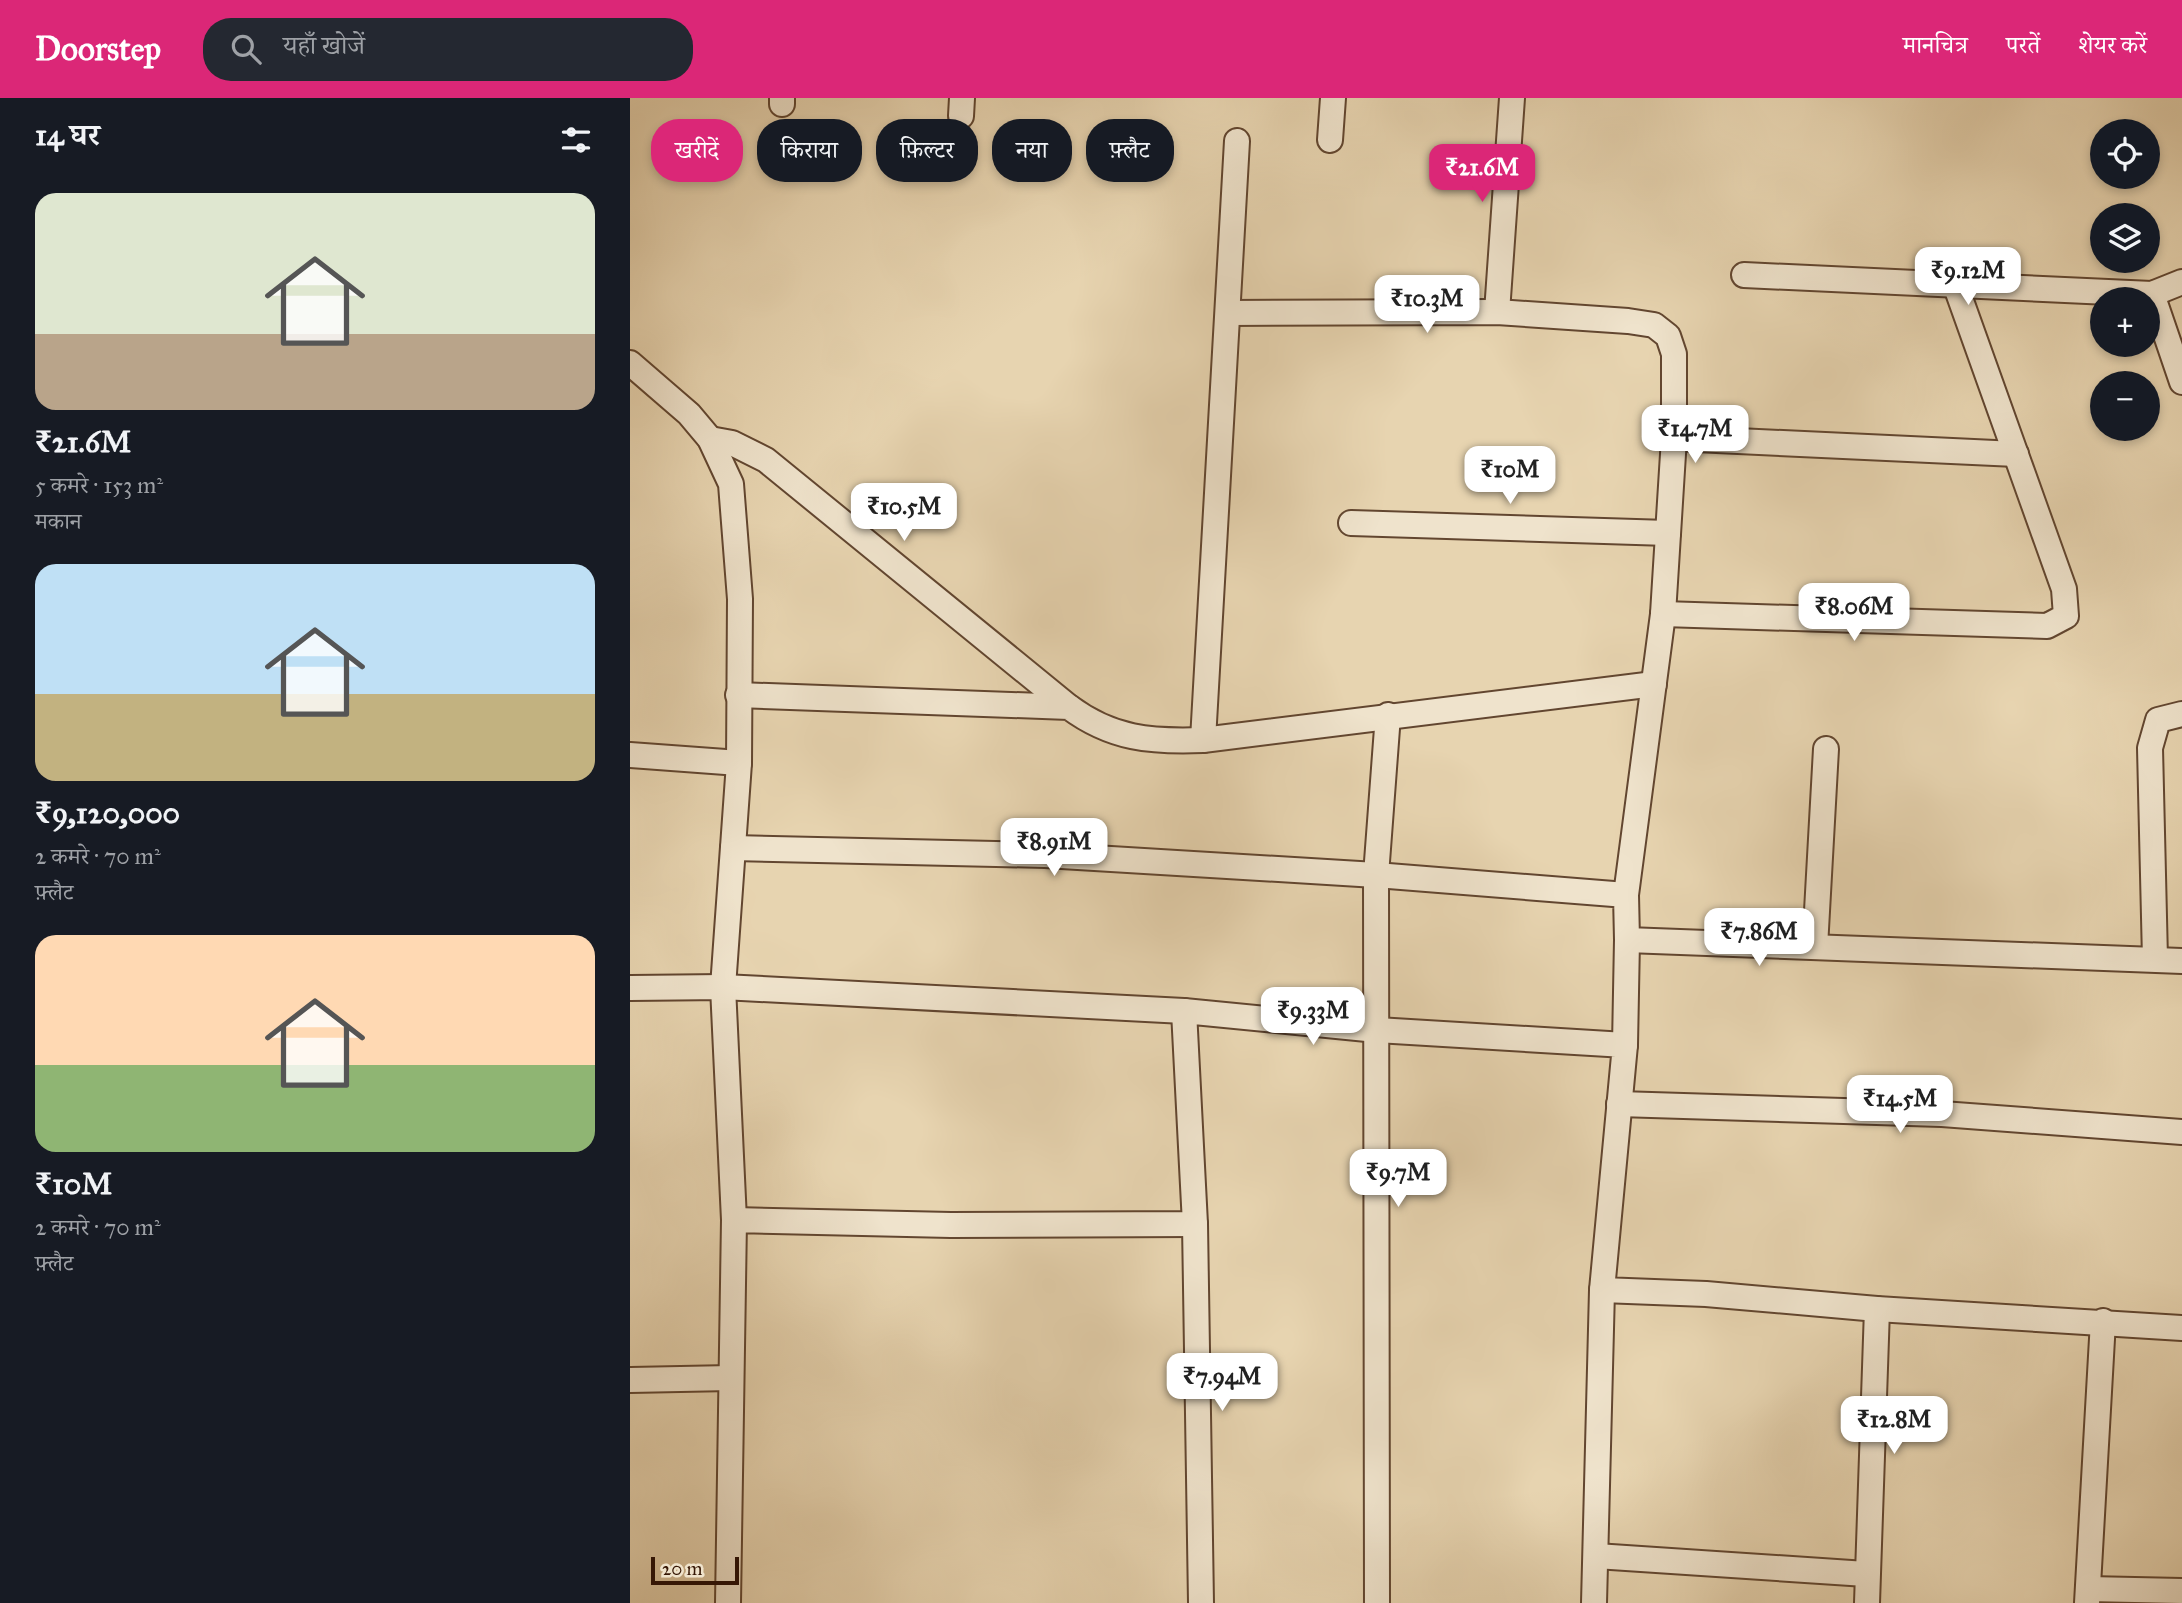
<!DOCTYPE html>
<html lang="hi">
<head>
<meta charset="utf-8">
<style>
	:root { --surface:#171b24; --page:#242831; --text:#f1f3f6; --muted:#9ea1a6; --accent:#db2777 }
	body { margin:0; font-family:"IM FELL Great Primer","Noto Serif Devanagari",serif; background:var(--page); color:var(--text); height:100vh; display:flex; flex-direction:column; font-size:26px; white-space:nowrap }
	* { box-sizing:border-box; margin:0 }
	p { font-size:23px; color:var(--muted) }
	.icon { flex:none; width:38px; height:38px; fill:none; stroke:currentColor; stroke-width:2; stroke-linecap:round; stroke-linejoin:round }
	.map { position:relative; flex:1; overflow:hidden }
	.drawer { display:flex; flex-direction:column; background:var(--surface); width:630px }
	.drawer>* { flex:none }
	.guide { position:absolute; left:21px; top:21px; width:665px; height:63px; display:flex; gap:14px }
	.buttons { position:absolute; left:1460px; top:21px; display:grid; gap:14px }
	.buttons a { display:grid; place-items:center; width:70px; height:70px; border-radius:50%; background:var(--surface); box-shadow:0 4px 10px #0003; font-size:35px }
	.scale { position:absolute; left:21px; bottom:18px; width:88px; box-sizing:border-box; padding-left:7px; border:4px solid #361705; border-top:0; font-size:19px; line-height:24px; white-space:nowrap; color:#361705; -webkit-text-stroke:5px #efe3cc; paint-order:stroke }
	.price { position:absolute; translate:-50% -60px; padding:0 16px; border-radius:14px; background:#fff; color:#222; font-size:23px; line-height:46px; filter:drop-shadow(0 2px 4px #0008) }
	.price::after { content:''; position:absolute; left:50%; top:42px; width:21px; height:16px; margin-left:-10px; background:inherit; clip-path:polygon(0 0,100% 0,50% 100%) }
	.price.active { background:var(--accent); color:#fff }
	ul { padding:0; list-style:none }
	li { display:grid; align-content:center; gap:14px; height:371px; padding:0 35px }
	li span { display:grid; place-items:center; height:217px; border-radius:21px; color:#555 }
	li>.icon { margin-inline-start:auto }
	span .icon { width:126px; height:126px; fill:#fffc; stroke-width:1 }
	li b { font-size:30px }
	h2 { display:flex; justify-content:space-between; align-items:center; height:84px; padding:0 35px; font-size:30px }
	.tag { padding:0 24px; border-radius:28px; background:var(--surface); box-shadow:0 4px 10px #0003; font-size:24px; line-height:63px }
	.tag.active { background:var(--accent); color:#fff }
	header { display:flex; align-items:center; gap:42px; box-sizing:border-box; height:98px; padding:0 35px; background:var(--accent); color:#fff }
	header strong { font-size:33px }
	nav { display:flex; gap:38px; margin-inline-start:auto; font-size:24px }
	.search { width:490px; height:63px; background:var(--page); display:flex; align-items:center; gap:18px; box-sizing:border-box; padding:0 24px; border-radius:28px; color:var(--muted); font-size:26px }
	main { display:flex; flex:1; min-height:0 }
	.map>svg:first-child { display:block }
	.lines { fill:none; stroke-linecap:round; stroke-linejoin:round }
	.minor-casing { stroke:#624630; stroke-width:28 }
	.minor { stroke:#efe3cc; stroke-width:24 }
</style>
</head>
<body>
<header>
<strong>Doorstep</strong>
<div class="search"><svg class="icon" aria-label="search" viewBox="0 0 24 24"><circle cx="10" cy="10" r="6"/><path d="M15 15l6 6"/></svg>यहाँ खोजें</div>
<nav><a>मानचित्र</a><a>परतें</a><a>शेयर करें</a></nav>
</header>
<main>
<section class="drawer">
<h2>14 घर<svg class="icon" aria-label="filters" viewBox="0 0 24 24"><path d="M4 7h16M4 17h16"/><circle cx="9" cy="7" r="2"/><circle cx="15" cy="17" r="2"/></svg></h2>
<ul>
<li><span style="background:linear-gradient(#dfe7d0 65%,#b9a48a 0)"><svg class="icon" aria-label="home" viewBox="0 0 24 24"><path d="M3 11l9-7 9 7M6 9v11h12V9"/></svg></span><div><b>₹21.6M</b><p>5 कमरे · 153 m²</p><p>मकान</p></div></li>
<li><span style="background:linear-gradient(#bfe0f5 60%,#c2b280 0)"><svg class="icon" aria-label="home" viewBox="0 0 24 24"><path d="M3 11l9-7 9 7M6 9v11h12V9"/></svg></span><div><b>₹9,120,000</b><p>2 कमरे · 70 m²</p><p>फ़्लैट</p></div></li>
<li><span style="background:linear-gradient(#ffd9b3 60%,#8fb573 0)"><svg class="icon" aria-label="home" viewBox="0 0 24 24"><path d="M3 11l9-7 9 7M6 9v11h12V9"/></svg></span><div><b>₹10M</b><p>2 कमरे · 70 m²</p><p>फ़्लैट</p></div></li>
</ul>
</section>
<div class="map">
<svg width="1552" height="1505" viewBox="0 0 1552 1505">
	<rect width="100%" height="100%" fill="#e7d4b0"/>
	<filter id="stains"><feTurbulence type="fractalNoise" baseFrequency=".00286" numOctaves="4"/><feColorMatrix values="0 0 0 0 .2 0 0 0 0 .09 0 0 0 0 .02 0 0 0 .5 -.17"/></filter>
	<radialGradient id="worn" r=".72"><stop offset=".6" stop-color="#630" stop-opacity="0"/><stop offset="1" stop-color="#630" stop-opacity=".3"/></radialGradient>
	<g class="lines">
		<g class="minor-casing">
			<g id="minor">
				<polyline points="152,6 152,0"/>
				<polyline points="331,18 332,0"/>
				<polyline points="700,42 703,0"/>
				<polyline points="1114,177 1522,196 1552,184"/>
				<polyline points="1522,196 1552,284"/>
				<polyline points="867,214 882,0"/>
				<polyline points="598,215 867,214 998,223 1024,227 1038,238 1044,256 1044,340 1033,516 996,797"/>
				<polyline points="0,265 59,316 80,341 101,386 110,501 109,665 93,889 104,1122"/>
				<polyline points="1044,340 1386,356"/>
				<polyline points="80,341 102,345 136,362 439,609"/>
				<polyline points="721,425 1038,435"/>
				<polyline points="1033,516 1417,528 1436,518 1434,491 1325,186"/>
				<path d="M 108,597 L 439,609 C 482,641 521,644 573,642 L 1024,586"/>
				<polyline points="573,642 607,43"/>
				<polyline points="0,657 109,665"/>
				<polyline points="103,750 415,757 746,777 996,797 997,842 1552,863"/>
				<polyline points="1185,849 1196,651"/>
				<polyline points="1525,861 1520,650 1528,622 1552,616"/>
				<polyline points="0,890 93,889 554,913"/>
				<polyline points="995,947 997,842"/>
				<polyline points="989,1006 1312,1016 1552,1034"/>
				<polyline points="565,1126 571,1505"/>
				<polyline points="0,1282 101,1280"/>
				<polyline points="966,1458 1236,1476"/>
				<polyline points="1458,1491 1552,1493"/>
				<polyline points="98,1505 104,1122 321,1127 565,1126 554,913 747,932 995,947 972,1192 1076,1196 1247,1211 1552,1230"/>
				<polyline points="747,1505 746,777 758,617"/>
				<polyline points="964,1505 972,1192"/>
				<polyline points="1237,1505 1247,1211"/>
				<polyline points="1457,1505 1473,1223"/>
			</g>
		</g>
		<use href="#minor" class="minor"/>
	</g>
	<rect width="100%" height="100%" filter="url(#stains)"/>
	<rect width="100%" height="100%" fill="url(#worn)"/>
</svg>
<div class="buttons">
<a><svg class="icon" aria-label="locate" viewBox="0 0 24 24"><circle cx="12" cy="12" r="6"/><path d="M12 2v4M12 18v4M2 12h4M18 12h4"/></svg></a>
<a><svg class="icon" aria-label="layers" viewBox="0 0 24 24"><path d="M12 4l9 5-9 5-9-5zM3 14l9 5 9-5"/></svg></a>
<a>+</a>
<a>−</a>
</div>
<div class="scale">20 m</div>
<b class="price active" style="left:852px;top:106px">₹21.6M</b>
<b class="price" style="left:1338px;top:209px">₹9.12M</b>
<b class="price" style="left:797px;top:237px">₹10.3M</b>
<b class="price" style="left:1065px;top:367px">₹14.7M</b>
<b class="price" style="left:880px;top:408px">₹10M</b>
<b class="price" style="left:274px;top:445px">₹10.5M</b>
<b class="price" style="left:1224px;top:545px">₹8.06M</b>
<b class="price" style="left:424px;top:780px">₹8.91M</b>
<b class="price" style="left:1129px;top:870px">₹7.86M</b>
<b class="price" style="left:683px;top:949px">₹9.33M</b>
<b class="price" style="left:1270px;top:1037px">₹14.5M</b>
<b class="price" style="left:768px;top:1111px">₹9.7M</b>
<b class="price" style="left:592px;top:1315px">₹7.94M</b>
<b class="price" style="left:1264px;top:1358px">₹12.8M</b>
<div class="guide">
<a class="tag active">खरीदें</a>
<a class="tag">किराया</a>
<a class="tag">फ़िल्टर</a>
<a class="tag">नया</a>
<a class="tag">फ़्लैट</a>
</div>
</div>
</main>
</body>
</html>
